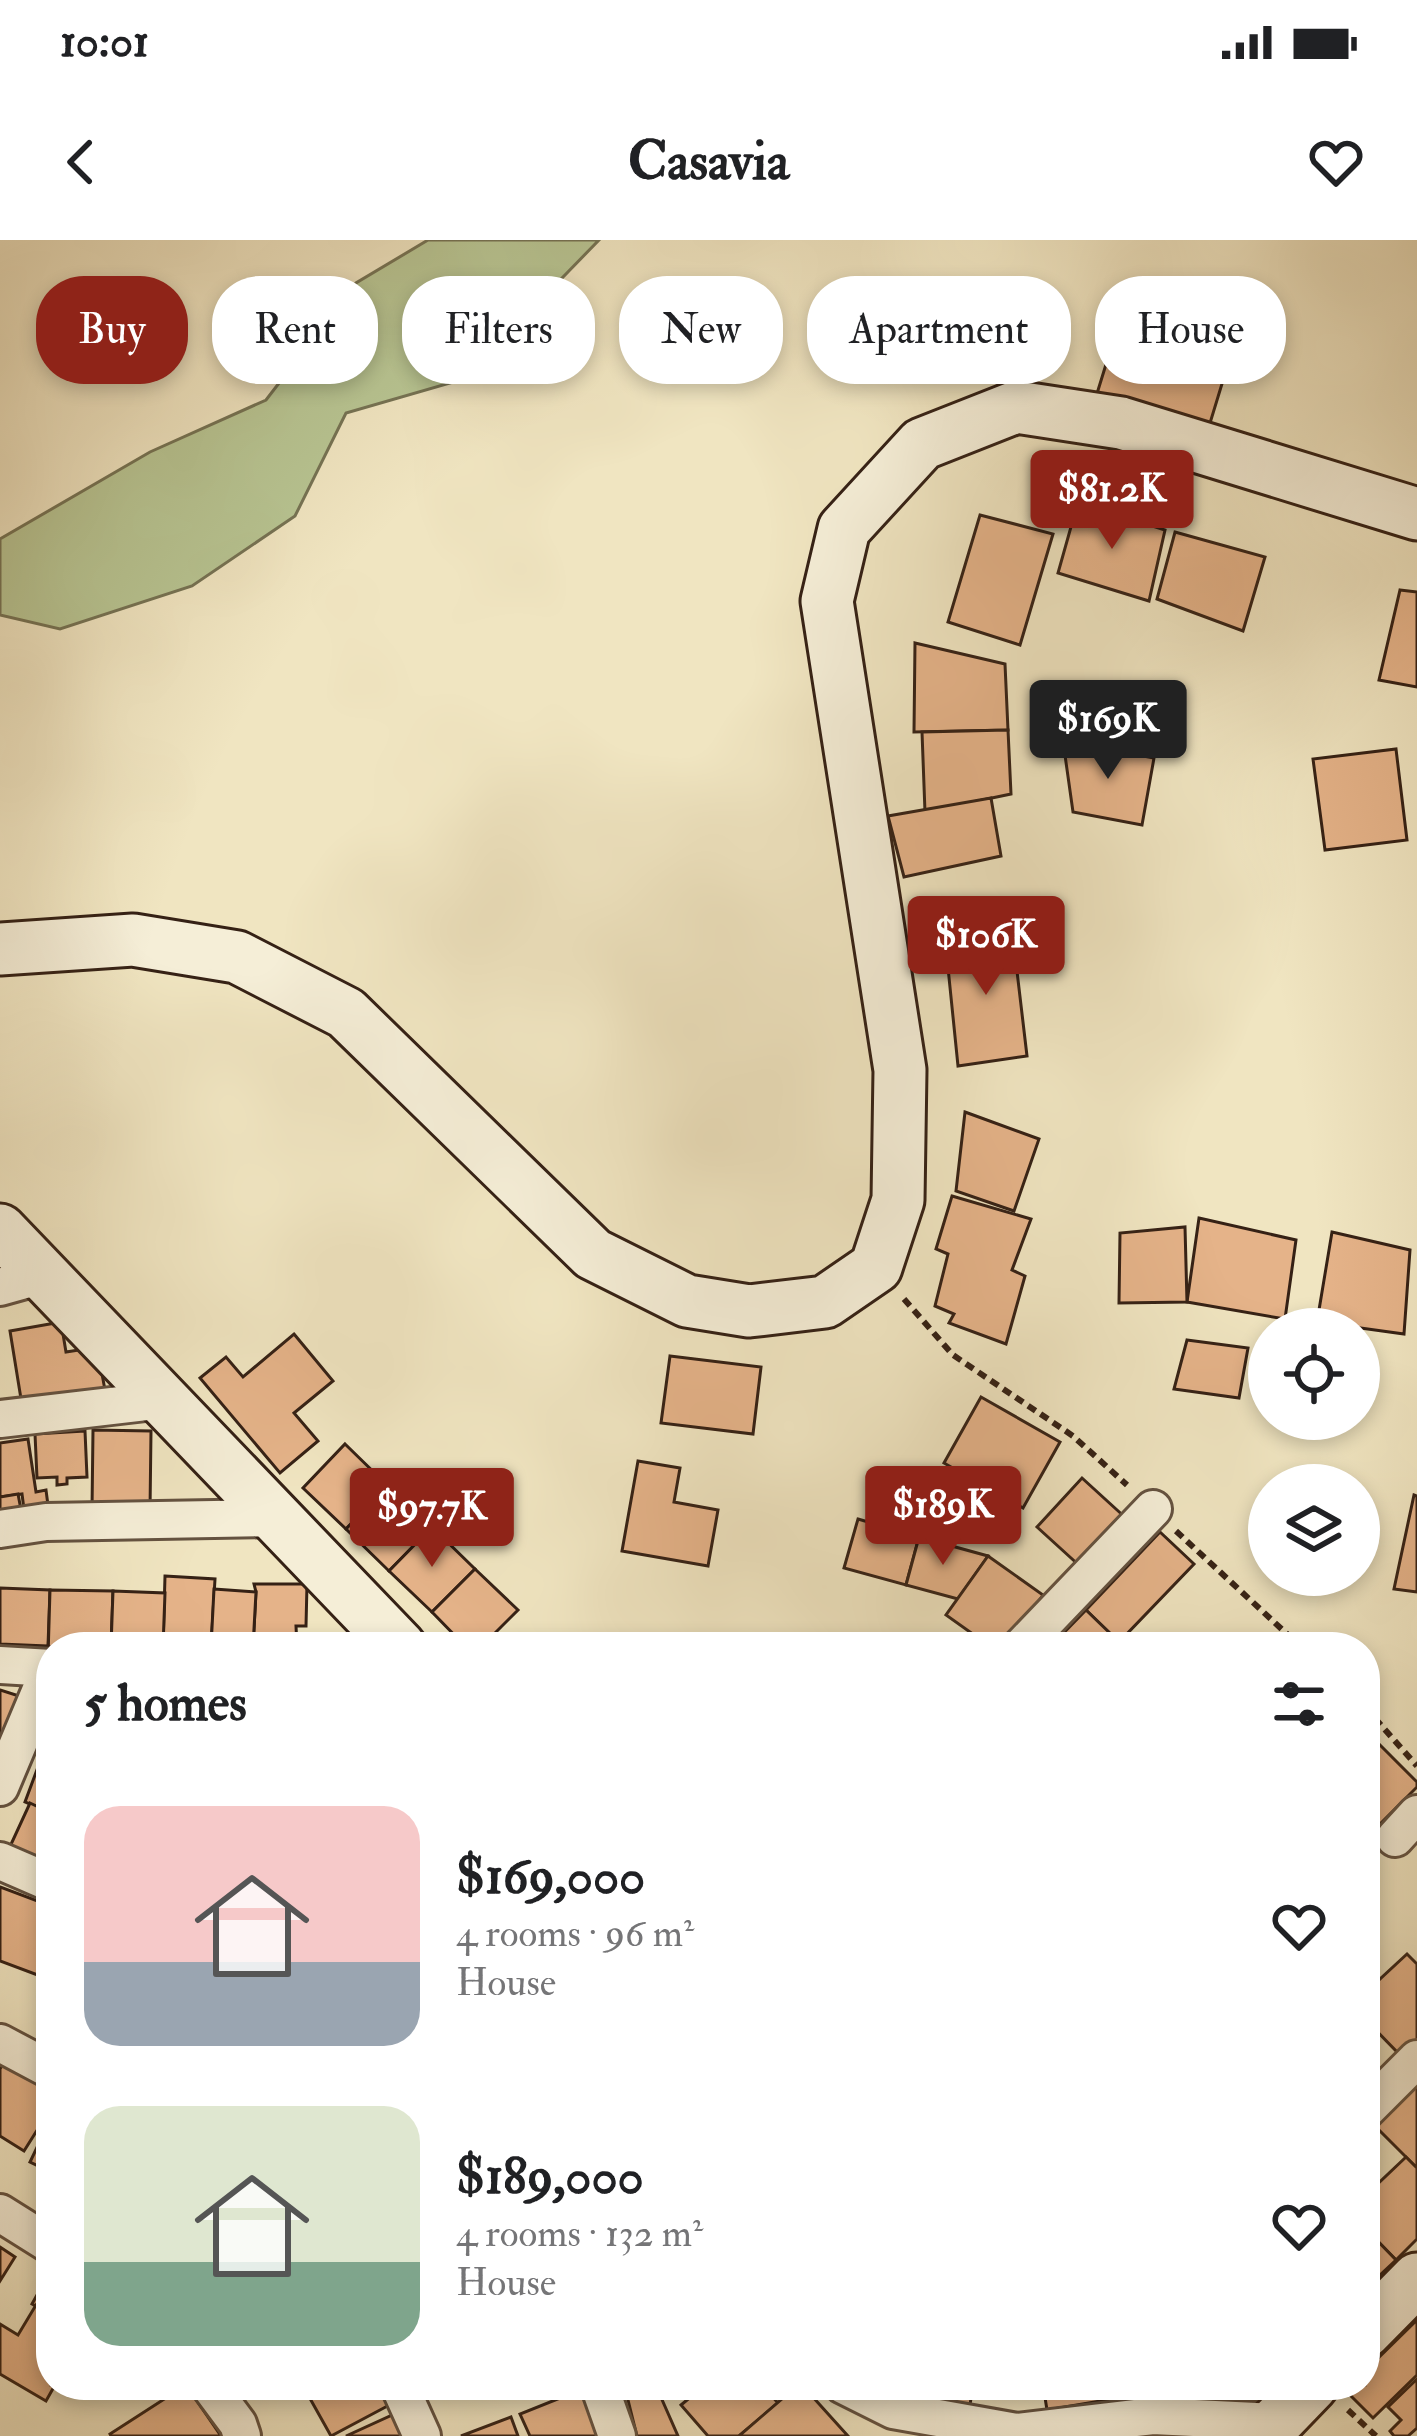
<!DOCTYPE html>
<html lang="en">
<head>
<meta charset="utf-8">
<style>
	:root { --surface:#fff; --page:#f2f2f2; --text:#202124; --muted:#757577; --accent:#8f2418 }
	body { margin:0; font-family:"IM FELL Double Pica",serif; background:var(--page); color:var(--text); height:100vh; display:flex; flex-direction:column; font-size:45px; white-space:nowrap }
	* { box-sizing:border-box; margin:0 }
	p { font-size:39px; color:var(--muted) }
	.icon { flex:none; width:66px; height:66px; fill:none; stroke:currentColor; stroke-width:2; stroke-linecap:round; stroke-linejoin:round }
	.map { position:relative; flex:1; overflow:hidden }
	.details { position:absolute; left:36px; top:1392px; width:1344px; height:768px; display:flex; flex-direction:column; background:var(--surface); border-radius:48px; box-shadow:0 6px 18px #0003 }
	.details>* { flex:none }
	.top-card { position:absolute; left:36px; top:36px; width:1347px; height:108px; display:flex; gap:24px }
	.fabs { position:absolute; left:1248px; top:1068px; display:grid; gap:24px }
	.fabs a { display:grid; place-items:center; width:132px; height:132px; border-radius:50%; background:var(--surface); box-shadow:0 6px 18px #0003; font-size:60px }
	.price { position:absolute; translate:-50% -102px; padding:0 27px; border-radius:12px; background:var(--accent); color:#fff; font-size:39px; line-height:78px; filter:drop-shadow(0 3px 6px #0008) }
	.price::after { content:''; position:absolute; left:50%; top:72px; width:36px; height:27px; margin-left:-18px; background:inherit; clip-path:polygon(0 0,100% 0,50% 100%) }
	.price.current { background:#222; color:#fff }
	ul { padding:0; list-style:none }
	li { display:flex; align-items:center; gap:36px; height:300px; padding:0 48px }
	li span { display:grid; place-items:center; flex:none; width:336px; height:240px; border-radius:36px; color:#555 }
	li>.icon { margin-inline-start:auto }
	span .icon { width:144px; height:144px; fill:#fffc; stroke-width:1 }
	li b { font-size:51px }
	h2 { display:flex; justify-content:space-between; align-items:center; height:144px; padding:0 48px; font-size:51px }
	.pill { padding:0 42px; border-radius:48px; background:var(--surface); box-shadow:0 6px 18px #0003; font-size:42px; line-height:108px }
	.pill.current { background:var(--accent); color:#fff }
	.status { display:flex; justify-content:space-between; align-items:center; height:84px; padding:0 60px; background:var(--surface); direction:ltr }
	.status svg { height:33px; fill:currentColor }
	header { display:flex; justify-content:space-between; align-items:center; height:156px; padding:0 48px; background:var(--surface); font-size:54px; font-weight:800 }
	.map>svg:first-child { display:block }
	.green { fill:#b8c593; stroke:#767354; stroke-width:3 }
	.building { fill:#e5b389; stroke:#352115; stroke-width:3 }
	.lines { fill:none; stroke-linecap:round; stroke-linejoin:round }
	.street-casing { stroke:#645240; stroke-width:42 }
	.secondary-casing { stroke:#352115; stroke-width:57 }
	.path { stroke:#352115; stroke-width:6; stroke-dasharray:9 6; stroke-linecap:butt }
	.street { stroke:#f5eed7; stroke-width:36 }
	.secondary { stroke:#f5eed7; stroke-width:51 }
</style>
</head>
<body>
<div class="status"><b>10:01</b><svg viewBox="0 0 49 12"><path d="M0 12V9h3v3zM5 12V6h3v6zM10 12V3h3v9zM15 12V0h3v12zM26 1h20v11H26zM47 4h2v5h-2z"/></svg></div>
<header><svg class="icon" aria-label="back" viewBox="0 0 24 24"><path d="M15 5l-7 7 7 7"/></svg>Casavia<svg class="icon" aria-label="heart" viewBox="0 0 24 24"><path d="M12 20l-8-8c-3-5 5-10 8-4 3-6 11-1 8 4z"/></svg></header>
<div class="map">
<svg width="1417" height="2196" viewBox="0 0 1417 2196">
	<rect width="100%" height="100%" fill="#f0e5c1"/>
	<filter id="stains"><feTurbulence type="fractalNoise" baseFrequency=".00167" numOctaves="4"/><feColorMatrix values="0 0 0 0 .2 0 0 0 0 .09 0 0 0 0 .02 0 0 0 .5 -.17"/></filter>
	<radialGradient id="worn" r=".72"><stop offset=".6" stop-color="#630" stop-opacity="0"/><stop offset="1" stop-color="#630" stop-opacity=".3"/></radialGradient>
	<polygon class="green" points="428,0 599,0 464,139 346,173 295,276 192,346 60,389 0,375 0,299 150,212 266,160 356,43"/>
	<g class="building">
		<polygon points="1120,79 1232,111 1207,193 1095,160"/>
		<polygon points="1078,262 1165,290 1149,361 1058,333"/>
		<polygon points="980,275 1053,294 1020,405 948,382"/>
		<polygon points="1175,292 1265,317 1243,391 1157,359"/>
		<polygon points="1400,350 1417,352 1417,447 1379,440"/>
		<polygon points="915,403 1005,424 1008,490 914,492"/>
		<polygon points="1008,490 1011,554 925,572 922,492"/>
		<polygon points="1063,501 1154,518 1142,585 1073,572"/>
		<polygon points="1396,509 1407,600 1325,610 1313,519"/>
		<polygon points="991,558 1001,616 904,637 888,576"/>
		<polygon points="1012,689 1027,816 958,826 945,698"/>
		<polygon points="965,872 1039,899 1014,971 956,951"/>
		<polygon points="952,956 1031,979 1012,1030 1025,1036 1006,1104 949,1083 954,1074 935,1066 948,1014 936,1009"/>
		<polygon points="1199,978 1296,1000 1285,1079 1187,1062"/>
		<polygon points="1185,987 1187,1062 1119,1063 1120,993"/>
		<polygon points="1332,992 1410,1010 1404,1094 1317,1082"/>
		<polygon points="61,1082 66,1112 79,1110 78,1100 95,1096 105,1150 22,1165 10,1091"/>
		<polygon points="294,1094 333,1141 294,1173 318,1201 280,1233 200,1138 226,1117 243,1137"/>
		<polygon points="1187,1100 1248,1108 1239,1158 1174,1149"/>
		<polygon points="670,1116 761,1127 753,1194 661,1183"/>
		<polygon points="981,1157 1060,1202 1023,1268 944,1223"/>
		<polygon points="93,1190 151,1191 150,1271 92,1270"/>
		<polygon points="85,1191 87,1237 67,1238 67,1244 57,1245 57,1237 37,1238 35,1194"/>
		<polygon points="28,1199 36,1252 46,1250 49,1273 25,1277 22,1254 0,1257 0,1203"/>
		<polygon points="345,1204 388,1246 346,1289 303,1248"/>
		<polygon points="638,1221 680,1228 674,1262 718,1270 708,1326 622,1311"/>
		<polygon points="1082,1238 1128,1280 1082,1328 1037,1287"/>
		<polygon points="388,1246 432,1287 389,1331 346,1289"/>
		<polygon points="18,1254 22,1275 0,1278 0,1257"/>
		<polygon points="1414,1255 1417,1256 1417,1352 1394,1349"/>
		<polygon points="858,1279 919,1297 906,1345 844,1328"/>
		<polygon points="432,1287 475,1329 432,1372 389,1331"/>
		<polygon points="1160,1292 1194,1324 1119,1402 1086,1370"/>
		<polygon points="919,1297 988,1316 958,1359 906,1345"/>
		<polygon points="988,1316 1043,1355 1006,1407 991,1407 946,1375"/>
		<polygon points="475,1329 518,1370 481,1407 466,1407 432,1372"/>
		<polygon points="165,1336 215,1339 211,1407 163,1407"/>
		<polygon points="254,1344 307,1344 306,1386 296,1386 297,1407 253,1407 256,1352"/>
		<polygon points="0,1348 50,1350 48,1406 0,1404"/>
		<polygon points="214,1349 256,1352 253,1407 211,1407"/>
		<polygon points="50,1350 113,1351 111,1407 51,1407 51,1418 48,1417"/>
		<polygon points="113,1351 165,1353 163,1407 111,1407"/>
		<polygon points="1086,1370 1119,1402 1125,1407 1050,1407"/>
		<polygon points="0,1450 19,1456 0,1513"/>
		<polygon points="51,1492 51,1573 25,1562"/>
		<polygon points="1371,1496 1417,1542 1417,1547 1373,1591 1365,1583 1365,1502"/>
		<polygon points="30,1563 51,1573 51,1634 7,1613"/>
		<polygon points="0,1647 51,1666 51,1740 0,1721"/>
		<polygon points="1407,1714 1417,1724 1417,1802 1402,1817 1365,1779 1365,1753"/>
		<polygon points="4,1822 51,1851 51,1868 24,1911 0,1896 0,1829"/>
		<polygon points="1417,1833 1417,1928 1370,1881"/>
		<polygon points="51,1878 51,1932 30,1922"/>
		<polygon points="1406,1917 1417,1928 1417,1999 1396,2020 1365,1988 1365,1956"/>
		<polygon points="1365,1988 1396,2020 1365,2049"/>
		<polygon points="0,2007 15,2017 0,2041"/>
		<polygon points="47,2037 51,2040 51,2075 32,2064"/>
		<polygon points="36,2065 51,2074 51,2145 55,2145 46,2161 0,2134 0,2084 18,2095"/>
		<polygon points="1417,2080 1417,2135 1373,2178 1345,2150 1350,2145 1365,2145 1365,2131"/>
		<polygon points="1417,2139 1417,2188 1408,2196 1394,2196 1390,2191 1401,2180 1388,2167"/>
		<polygon points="186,2145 221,2196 111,2196 110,2194"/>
		<polygon points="385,2145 395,2162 331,2196 303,2146"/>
		<polygon points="539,2145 575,2145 545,2158"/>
		<polygon points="705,2145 762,2145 778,2163 739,2196 708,2196 681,2165"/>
		<polygon points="798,2145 802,2145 848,2196 739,2196"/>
		<polygon points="896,2145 973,2145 970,2165 895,2151"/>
		<polygon points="1043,2145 1140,2145 1142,2154 1047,2170"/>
		<polygon points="1180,2145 1256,2145 1224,2155 1191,2153 1178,2149"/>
		<polygon points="590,2146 609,2196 530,2196 520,2174"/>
		<polygon points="656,2146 678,2196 637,2196 627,2156"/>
		<polygon points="401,2171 413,2196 346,2196"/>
		<polygon points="511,2177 518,2196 461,2196"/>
	</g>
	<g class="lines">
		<g class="street-casing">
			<g id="street">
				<polyline points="0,1047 43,1035"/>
				<polyline points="0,1179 163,1160"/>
				<polyline points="0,1289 46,1282 276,1278"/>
				<polyline points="1021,1407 1153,1269"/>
				<polyline points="0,1425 51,1428"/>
				<polyline points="0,1547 50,1428"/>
				<polyline points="1395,1598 1417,1574"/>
				<polyline points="0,1621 51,1643"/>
				<polyline points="0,1803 51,1830"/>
				<polyline points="1365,1871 1417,1819"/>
				<polyline points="0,1973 51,2005"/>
				<polyline points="209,2145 238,2184 242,2196"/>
				<polyline points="399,2145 422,2196"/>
				<polyline points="599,2145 617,2196"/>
				<polyline points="843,2145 893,2170 1017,2192"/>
				<polyline points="1013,2196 1017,2192 1153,2176 1275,2182"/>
			</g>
		</g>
		<g class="secondary-casing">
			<g id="secondary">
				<polyline points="0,709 133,700 237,717 346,773 593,1014 687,1061 749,1071 825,1062 876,1027 898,960 900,830 827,361 844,289 922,204 1016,167 1121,183 1417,274"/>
				<polyline points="0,990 400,1407"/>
				<polyline points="1365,2092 1417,2039"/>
				<polyline points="1263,2196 1312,2145"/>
			</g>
		</g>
		<g class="path">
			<polyline points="904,1059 953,1115 1073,1196 1127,1245"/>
			<polyline points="1176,1291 1301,1407"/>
			<polyline points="1365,1467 1417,1526"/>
			<polyline points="1348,2170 1376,2196"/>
		</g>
		<use href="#street" class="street"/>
		<use href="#secondary" class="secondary"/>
	</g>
	<rect width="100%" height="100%" filter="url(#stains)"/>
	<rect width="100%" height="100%" fill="url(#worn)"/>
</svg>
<div class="fabs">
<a><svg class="icon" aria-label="locate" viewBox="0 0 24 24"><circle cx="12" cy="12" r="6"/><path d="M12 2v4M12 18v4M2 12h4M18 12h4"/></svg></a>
<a><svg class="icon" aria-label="layers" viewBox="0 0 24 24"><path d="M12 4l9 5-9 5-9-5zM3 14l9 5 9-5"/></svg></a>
</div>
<b class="price" style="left:1112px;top:312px">$81.2K</b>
<b class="price current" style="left:1108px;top:542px">$169K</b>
<b class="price" style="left:986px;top:758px">$106K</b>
<b class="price" style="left:943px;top:1328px">$189K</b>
<b class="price" style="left:432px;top:1330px">$97.7K</b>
<div class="top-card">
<a class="pill current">Buy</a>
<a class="pill">Rent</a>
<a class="pill">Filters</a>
<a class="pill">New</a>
<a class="pill">Apartment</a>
<a class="pill">House</a>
</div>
<section class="details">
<h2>5 homes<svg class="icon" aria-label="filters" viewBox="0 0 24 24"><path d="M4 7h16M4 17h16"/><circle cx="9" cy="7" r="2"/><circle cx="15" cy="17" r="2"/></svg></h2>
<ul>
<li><span style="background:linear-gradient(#f6c9c9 65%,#9aa5b1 0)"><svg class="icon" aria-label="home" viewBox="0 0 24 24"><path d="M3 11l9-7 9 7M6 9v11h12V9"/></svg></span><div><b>$169,000</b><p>4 rooms · 96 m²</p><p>House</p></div><svg class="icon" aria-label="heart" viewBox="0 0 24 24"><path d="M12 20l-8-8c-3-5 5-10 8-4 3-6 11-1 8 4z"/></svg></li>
<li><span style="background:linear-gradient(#dfe7d0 65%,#7fa58c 0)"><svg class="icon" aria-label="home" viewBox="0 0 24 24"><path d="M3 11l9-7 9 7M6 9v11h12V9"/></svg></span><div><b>$189,000</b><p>4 rooms · 132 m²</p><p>House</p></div><svg class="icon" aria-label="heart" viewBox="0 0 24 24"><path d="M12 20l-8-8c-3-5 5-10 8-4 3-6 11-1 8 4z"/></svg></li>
</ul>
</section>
</div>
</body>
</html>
